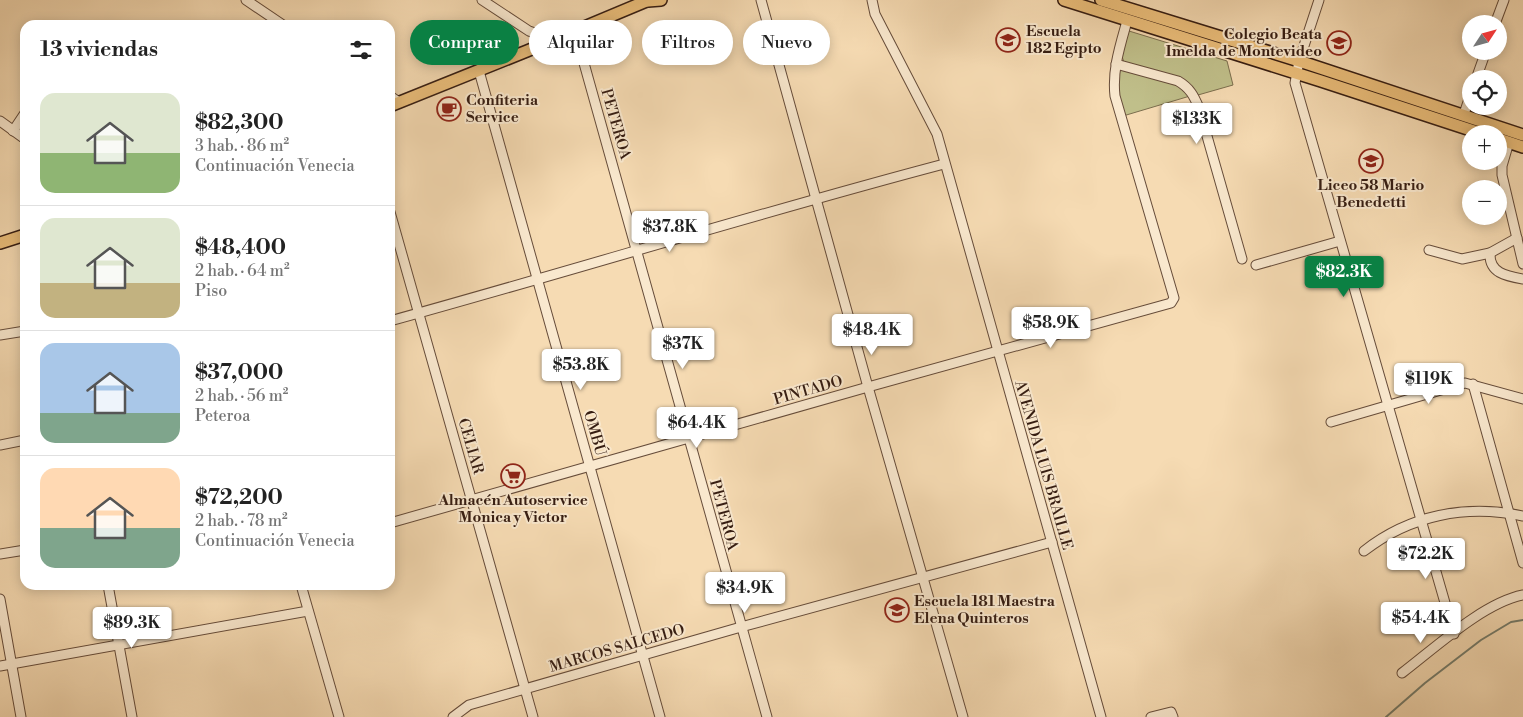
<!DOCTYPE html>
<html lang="es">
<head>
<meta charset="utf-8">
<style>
	:root { --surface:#fff; --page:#f6f6f6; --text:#222; --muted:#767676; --line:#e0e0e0; --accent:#0b8043 }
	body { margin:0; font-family:"Libre Bodoni",serif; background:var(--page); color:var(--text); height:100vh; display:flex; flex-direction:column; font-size:19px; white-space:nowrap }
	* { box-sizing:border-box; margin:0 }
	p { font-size:16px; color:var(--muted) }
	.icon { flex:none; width:28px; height:28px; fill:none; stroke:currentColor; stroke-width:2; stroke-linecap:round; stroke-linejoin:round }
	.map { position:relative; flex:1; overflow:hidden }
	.drawer { position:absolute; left:20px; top:20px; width:375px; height:570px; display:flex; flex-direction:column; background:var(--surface); border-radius:15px; box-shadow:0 2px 12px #0003 }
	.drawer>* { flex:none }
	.hud { position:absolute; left:410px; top:20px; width:475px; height:45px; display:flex; gap:10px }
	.needle { width:32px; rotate:54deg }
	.fabs { position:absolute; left:1462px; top:15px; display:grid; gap:10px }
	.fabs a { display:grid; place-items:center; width:45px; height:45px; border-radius:50%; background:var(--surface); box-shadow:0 2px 12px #0003; font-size:25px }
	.price { position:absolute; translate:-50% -42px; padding:0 11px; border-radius:5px; background:#fff; color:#222; font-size:16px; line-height:32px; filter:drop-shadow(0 1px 2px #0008) }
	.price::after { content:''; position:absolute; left:50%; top:30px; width:15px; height:11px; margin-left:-8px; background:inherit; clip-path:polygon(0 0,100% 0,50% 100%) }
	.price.on { background:var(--accent); color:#fff }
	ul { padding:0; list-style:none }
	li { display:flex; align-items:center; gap:15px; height:125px; padding:0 20px }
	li+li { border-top:1px solid var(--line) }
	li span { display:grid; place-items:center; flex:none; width:140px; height:100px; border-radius:15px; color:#555 }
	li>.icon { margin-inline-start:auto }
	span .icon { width:60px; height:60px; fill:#fffc; stroke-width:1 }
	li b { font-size:21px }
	h2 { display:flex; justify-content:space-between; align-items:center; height:60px; padding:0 20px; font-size:21px }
	.pill { padding:0 18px; border-radius:22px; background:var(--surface); box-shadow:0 2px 12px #0003; font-size:18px; line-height:45px }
	.pill.on { background:var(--accent); color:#fff }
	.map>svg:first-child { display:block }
	.green { fill:#c0bf8a; stroke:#7b6e4e }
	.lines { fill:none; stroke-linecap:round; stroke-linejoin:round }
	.stream { stroke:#747c6c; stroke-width:2 }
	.minor-casing { stroke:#664c3a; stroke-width:11 }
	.major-casing { stroke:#361d12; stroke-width:14 }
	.minor { stroke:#f9e8ce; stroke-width:9 }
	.major { stroke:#ebbe7a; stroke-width:11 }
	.labels { text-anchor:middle; stroke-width:4; stroke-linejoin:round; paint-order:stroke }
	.poi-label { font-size:15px; font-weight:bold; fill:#361d12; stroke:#f9e8ce; text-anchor:start }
	.street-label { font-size:15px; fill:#361d12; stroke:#f9e8ce }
</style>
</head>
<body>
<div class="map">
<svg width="1523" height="717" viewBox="0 0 1523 717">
	<rect width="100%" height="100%" fill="#f6dbb3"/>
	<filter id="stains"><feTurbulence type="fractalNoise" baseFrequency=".004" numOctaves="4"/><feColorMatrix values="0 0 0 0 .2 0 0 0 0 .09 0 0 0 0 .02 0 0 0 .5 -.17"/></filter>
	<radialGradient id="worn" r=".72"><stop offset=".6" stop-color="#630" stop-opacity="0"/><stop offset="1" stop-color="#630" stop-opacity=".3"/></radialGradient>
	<g class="green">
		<polygon points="1129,31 1227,61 1233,85 1198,95 1182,78 1124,62 1121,54"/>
		<polygon points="1121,69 1178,85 1190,96 1123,116 1117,88 1119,70"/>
	</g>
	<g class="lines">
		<polyline class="stream" points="1386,717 1425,683 1481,640 1511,622 1523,620"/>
		<g class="minor-casing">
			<g id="minor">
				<polyline points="246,0 283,25"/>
				<polyline points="482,0 529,31 554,40"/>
				<polyline points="761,0 868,387 963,717"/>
				<polyline points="872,0 875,14 937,134 1101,717"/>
				<polyline points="1319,0 1299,61 1295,83 1454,634"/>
				<polyline points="1495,24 1504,0"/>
				<polyline points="575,31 767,717"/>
				<path d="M 1116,64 L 1178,81 C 1190,88 1194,96 1199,108 L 1242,259"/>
				<polyline points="479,71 660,717"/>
				<polyline points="1476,79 1486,51"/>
				<polyline points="390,96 399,102"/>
				<polyline points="1464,114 1471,93"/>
				<polyline points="0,121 25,139"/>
				<polyline points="13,131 25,113"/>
				<polyline points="1509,142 1502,166 1502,175 1523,264"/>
				<polyline points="390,212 533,717"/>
				<polyline points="1429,250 1462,259 1490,253 1517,238"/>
				<path d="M 1490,253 C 1489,273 1506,276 1523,279"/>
				<polyline points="1256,265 1340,241"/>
				<path d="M 390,321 C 575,270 758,213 944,164"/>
				<polyline points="0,335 25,331"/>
				<polyline points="1473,384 1523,563"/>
				<polyline points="1331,422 1465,383 1523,399"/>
				<polyline points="0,445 25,440"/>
				<path d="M 390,523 L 868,387 L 1171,303 L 1174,298 L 1115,96 C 1112,70 1120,46 1127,21"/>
				<path d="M 1364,551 C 1410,515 1466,504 1523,516"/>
				<polyline points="0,554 25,550"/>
				<polyline points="108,585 132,717"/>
				<polyline points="301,585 339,717"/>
				<polyline points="0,599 21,717"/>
				<polyline points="0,666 308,611"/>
				<path d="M 1402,673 C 1435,648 1483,603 1523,595"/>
				<polyline points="453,717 469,705 741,627 1052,542"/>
				<polyline points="1151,717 1171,712 1173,717"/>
			</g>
		</g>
		<g class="major-casing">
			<g id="major">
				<polyline points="1064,0 1321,81 1483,134"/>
				<polyline points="1101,0 1299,61 1523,135"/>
				<polyline points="648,1 661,0"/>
				<polyline points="390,106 527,51 649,0"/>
				<polyline points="1499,139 1523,147"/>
				<polyline points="0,243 25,235"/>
			</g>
		</g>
		<use href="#minor" class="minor"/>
		<use href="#major" class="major"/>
	</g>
	<defs>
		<g id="school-ring" transform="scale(1.25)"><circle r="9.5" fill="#f9e8ce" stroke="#8f2418" stroke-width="1.5"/><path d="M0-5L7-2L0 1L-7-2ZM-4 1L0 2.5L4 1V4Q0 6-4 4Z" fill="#8f2418"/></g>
		<g id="cafe-ring" transform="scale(1.25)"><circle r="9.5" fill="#f9e8ce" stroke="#8f2418" stroke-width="1.5"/><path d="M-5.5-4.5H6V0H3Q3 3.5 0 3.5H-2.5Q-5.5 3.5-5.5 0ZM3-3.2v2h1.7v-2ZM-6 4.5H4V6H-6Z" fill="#8f2418"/></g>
		<g id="supermarket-ring" transform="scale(1.25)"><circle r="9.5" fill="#f9e8ce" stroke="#8f2418" stroke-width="1.5"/><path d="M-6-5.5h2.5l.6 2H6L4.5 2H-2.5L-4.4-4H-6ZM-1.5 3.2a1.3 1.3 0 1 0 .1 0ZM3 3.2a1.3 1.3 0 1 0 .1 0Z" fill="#8f2418"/></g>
	</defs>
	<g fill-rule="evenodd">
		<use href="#school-ring" x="1008" y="40"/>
		<use href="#school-ring" x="1339" y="43"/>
		<use href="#cafe-ring" x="449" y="109"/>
		<use href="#school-ring" x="1371" y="161"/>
		<use href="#supermarket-ring" x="513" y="476"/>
		<use href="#school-ring" x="897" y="610"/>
	</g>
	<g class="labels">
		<g class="poi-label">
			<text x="1026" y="36">Escuela<tspan x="1026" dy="17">182 Egipto</tspan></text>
			<text x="1322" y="39" text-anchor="end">Colegio Beata<tspan x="1322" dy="17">Imelda de Montevideo</tspan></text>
			<text x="466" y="105">Confiteria<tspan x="466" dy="17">Service</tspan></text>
			<text x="1371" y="190" text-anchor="middle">Liceo 58 Mario<tspan x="1371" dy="17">Benedetti</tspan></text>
			<text x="513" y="505" text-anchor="middle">Almacén Autoservice<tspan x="513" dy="17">Monica y Victor</tspan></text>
			<text x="914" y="606">Escuela 181 Maestra<tspan x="914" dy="17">Elena Quinteros</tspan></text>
		</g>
		<g class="street-label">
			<text transform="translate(616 124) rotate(74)" y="5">PETEROA</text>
			<text transform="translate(808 390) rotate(-16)" y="5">PINTADO</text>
			<text transform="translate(595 433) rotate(74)" y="5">OMBÚ</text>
			<text transform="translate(471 446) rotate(74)" y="5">CELIAR</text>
			<text transform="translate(1044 465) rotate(74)" y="5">AVENIDA LUIS BRAILLE</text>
			<text transform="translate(724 515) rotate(75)" y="5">PETEROA</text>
			<text transform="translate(617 648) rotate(-16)" y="5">MARCOS SALCEDO</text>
		</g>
	</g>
	<rect width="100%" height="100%" filter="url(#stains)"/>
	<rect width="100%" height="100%" fill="url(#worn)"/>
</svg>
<div class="fabs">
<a><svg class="needle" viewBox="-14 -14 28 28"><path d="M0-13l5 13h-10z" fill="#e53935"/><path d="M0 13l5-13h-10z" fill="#767676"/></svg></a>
<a><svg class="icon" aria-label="locate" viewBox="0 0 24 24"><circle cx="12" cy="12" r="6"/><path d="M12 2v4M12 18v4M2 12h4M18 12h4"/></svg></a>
<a>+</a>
<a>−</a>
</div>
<b class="price" style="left:1197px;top:145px">$133K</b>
<b class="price" style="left:670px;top:253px">$37.8K</b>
<b class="price on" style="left:1344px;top:298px">$82.3K</b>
<b class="price" style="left:1051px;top:349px">$58.9K</b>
<b class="price" style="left:872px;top:356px">$48.4K</b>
<b class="price" style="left:683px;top:370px">$37K</b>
<b class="price" style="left:581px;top:391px">$53.8K</b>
<b class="price" style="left:1429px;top:405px">$119K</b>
<b class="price" style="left:697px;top:449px">$64.4K</b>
<b class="price" style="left:1426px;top:580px">$72.2K</b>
<b class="price" style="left:745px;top:614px">$34.9K</b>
<b class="price" style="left:1421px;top:644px">$54.4K</b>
<b class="price" style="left:132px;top:649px">$89.3K</b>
<div class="hud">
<a class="pill on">Comprar</a>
<a class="pill">Alquilar</a>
<a class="pill">Filtros</a>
<a class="pill">Nuevo</a>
</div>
<section class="drawer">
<h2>13 viviendas<svg class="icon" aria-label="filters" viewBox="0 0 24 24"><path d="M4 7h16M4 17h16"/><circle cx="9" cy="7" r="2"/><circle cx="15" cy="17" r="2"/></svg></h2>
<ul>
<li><span style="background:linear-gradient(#dfe7d0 60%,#8fb573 0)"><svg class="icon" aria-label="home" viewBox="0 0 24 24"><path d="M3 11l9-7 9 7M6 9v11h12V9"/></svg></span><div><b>$82,300</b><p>3 hab. · 86 m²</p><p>Continuación Venecia</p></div></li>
<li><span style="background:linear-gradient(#dfe7d0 65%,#c2b280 0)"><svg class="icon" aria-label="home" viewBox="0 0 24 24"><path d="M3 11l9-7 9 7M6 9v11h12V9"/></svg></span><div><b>$48,400</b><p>2 hab. · 64 m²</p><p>Piso</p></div></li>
<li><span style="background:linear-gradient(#a9c7e8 70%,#7fa58c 0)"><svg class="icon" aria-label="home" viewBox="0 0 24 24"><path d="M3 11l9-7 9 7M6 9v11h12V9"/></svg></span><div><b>$37,000</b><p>2 hab. · 56 m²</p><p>Peteroa</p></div></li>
<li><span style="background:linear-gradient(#ffd9b3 60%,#7fa58c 0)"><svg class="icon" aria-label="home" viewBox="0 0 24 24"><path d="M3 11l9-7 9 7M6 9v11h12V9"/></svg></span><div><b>$72,200</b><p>2 hab. · 78 m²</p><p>Continuación Venecia</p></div></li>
</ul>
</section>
</div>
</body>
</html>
